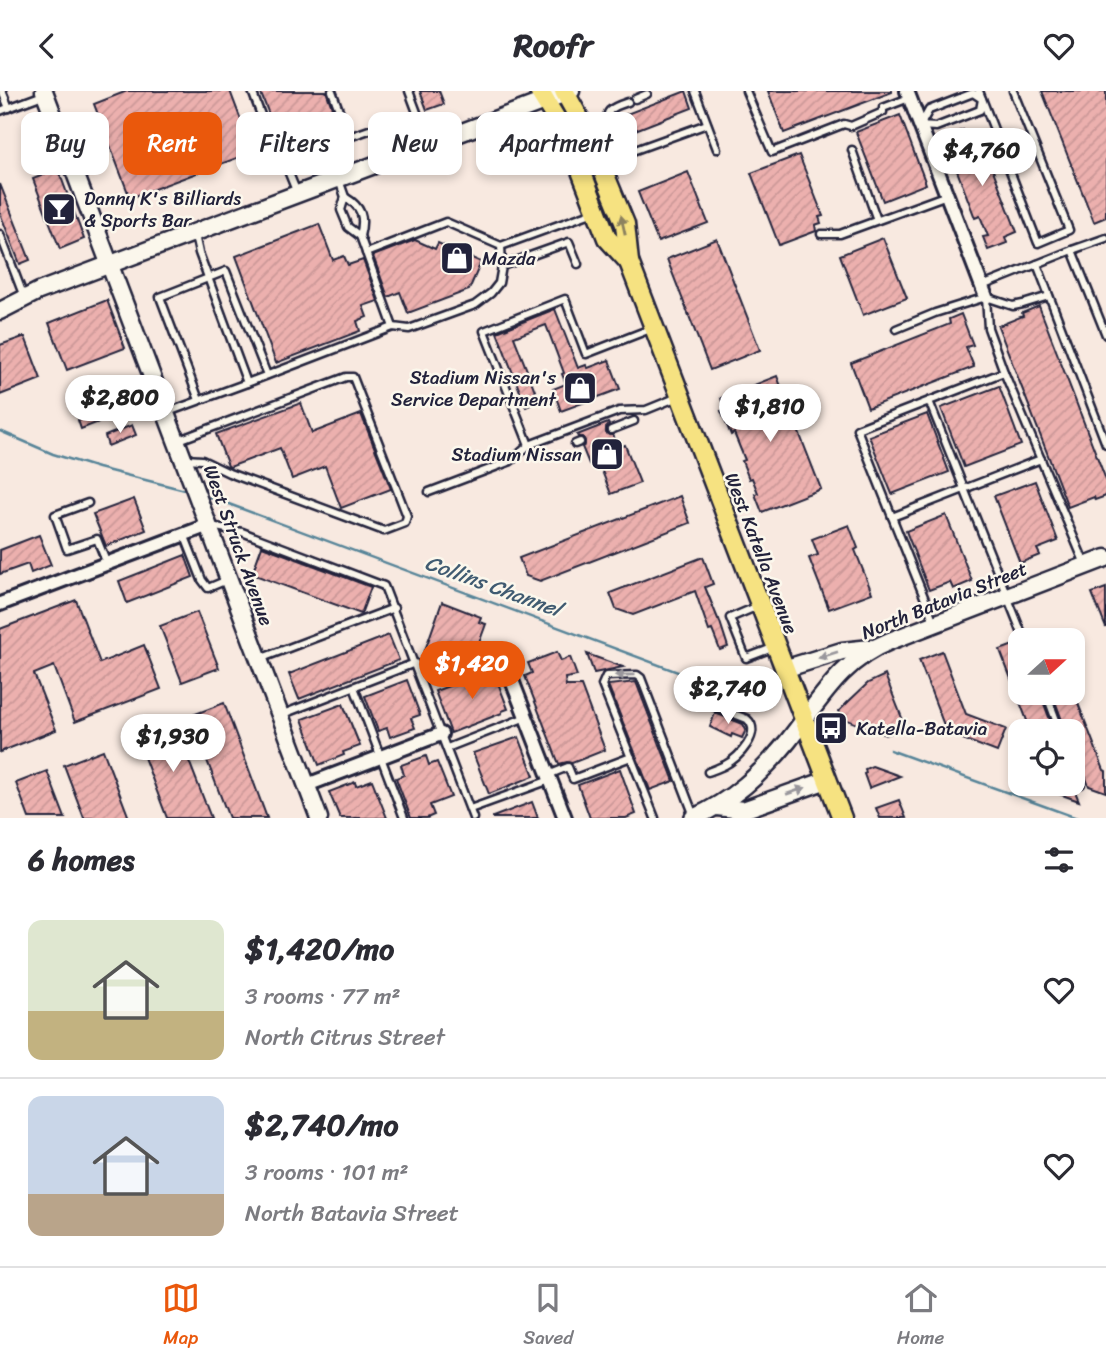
<!DOCTYPE html>
<html lang="en">
<head>
<meta charset="utf-8">
<style>
	:root { --surface:#fff; --page:#f2f2f3; --text:#2b2b33; --muted:#7c7c81; --line:#e1e1e2; --accent:#ea580c }
	body { margin:0; font-family:Sriracha,sans-serif; background:var(--page); color:var(--text); height:100vh; display:flex; flex-direction:column; font-size:26px; white-space:nowrap }
	* { box-sizing:border-box; margin:0 }
	p { font-size:23px; color:var(--muted) }
	.icon { flex:none; width:38px; height:38px; fill:none; stroke:currentColor; stroke-width:2; stroke-linecap:round; stroke-linejoin:round }
	.map { position:relative; height:727px; overflow:hidden }
	.drawer { display:flex; flex-direction:column; background:var(--surface); flex:1 }
	.drawer>* { flex:none }
	.banner { position:absolute; left:21px; top:21px; width:700px; height:63px; display:flex; gap:14px }
	.needle { width:46px; rotate:69deg }
	.tools { position:absolute; left:1008px; top:537px; display:grid; gap:14px }
	.tools a { display:grid; place-items:center; width:77px; height:77px; border-radius:14px; background:var(--surface); box-shadow:0 4px 10px #0003; font-size:35px }
	.price { position:absolute; translate:-50% -60px; padding:0 16px; border-radius:24px; background:#fff; color:#222; font-size:23px; line-height:46px; filter:drop-shadow(0 2px 4px #0008) }
	.price::after { content:''; position:absolute; left:50%; top:42px; width:21px; height:16px; margin-left:-10px; background:inherit; clip-path:polygon(0 0,100% 0,50% 100%) }
	.price.current { background:var(--accent); color:#fff }
	ul { padding:0; list-style:none }
	li { display:flex; align-items:center; gap:21px; height:175px; padding:0 28px }
	li+li { border-top:2px solid var(--line) }
	li span { display:grid; place-items:center; flex:none; width:196px; height:140px; border-radius:14px; color:#555 }
	li>.icon { margin-inline-start:auto }
	span .icon { width:84px; height:84px; fill:#fffc; stroke-width:1 }
	li b { font-size:30px }
	h2 { display:flex; justify-content:space-between; align-items:center; height:84px; padding:0 28px; font-size:30px }
	.tag { padding:0 24px; border-radius:14px; background:var(--surface); box-shadow:0 4px 10px #0003; font-size:24px; line-height:63px }
	.tag.current { background:var(--accent); color:#fff }
	header { display:flex; justify-content:space-between; align-items:center; height:91px; padding:0 28px; background:var(--surface); font-size:32px; font-weight:700 }
	.menu { display:flex; justify-content:space-around; align-items:center; height:98px; border-top:2px solid var(--line); background:var(--surface); font-size:19px; color:var(--muted) }
	.menu a { display:grid; justify-items:center; gap:4px }
	.menu .current { color:var(--accent) }
	.map>svg:first-child { display:block }
	.lines { fill:none; stroke-linecap:round; stroke-linejoin:round }
	.stream { stroke:#568498; stroke-width:2.5 }
	.building { fill:url(#building-hatch); stroke:#22223b; stroke-width:2 }
	.lane-casing { stroke:#22223b; stroke-width:11 }
	.street-casing { stroke:#22223b; stroke-width:18 }
	.secondary-casing { stroke:#22223b; stroke-width:21 }
	.primary-casing { stroke:#22223b; stroke-width:23 }
	.lane { stroke:#fbf7ec; stroke-width:6 }
	.street { stroke:#fbf7ec; stroke-width:12 }
	.secondary { stroke:#fbf7ec; stroke-width:16 }
	.primary { stroke:#f6e281; stroke-width:18 }
	.oneway { fill:#8c825e }
	.oneway2 { fill:#99979c }
	.labels { text-anchor:middle; stroke-width:5; stroke-linejoin:round; paint-order:stroke }
	.poi-label { font-size:19px; fill:#22223b; stroke:#fbf7ec; text-anchor:start }
	.street-label { font-size:19px; fill:#22223b; stroke:#fbf7ec }
	.water-label { font-size:21px; font-style:italic; fill:#405b71; stroke:#fbf7ec }
</style>
</head>
<body>
<header><svg class="icon" aria-label="back" viewBox="0 0 24 24"><path d="M15 5l-7 7 7 7"/></svg>Roofr<svg class="icon" aria-label="heart" viewBox="0 0 24 24"><path d="M12 20l-8-8c-3-5 5-10 8-4 3-6 11-1 8 4z"/></svg></header>
<div class="map">
<svg width="1106" height="727" viewBox="0 0 1106 727">
	<defs>
		<pattern id="building-hatch" width="6" height="6" patternUnits="userSpaceOnUse" patternTransform="scale(1.75)"><rect width="6" height="6" fill="#ecb0ae"/><path d="M-1 1l2-2M0 6l6-6M5 7l2-2" fill="none" stroke="#ca9797"/></pattern>
	</defs>
	<rect width="100%" height="100%" fill="#f8e9e0"/>
	<filter id="ink" filterUnits="userSpaceOnUse"><feTurbulence type="fractalNoise" baseFrequency=".0143" numOctaves="2"/><feDisplacementMap in="SourceGraphic" scale="14" xChannelSelector="R" yChannelSelector="G"/><feConvolveMatrix kernelMatrix="1 2 1 2 8 2 1 2 1" color-interpolation-filters="sRGB"/></filter>
	<g filter="url(#ink)">
		<g class="lines">
			<g class="stream">
				<polyline points="0,340 53,363 98,377 185,399"/>
				<polyline points="210,406 766,614"/>
				<polyline points="890,659 1077,727"/>
			</g>
		</g>
		<g class="building">
			<polygon points="127,0 230,0 253,61 130,107 94,13"/>
			<polygon points="260,0 326,0 339,36 282,58 278,48 276,49 273,40 275,39"/>
			<polygon points="420,0 439,0 444,13 427,19"/>
			<polygon points="686,0 692,17 630,41 633,37 633,32 630,30 626,30 624,24"/>
			<polygon points="768,0 892,0 892,1 784,42"/>
			<polygon points="1042,0 1106,0 1106,126 1094,131"/>
			<polygon points="900,24 926,93 883,110 856,41"/>
			<polygon points="963,39 966,45 978,41 1017,141 1005,146 1007,152 988,159 983,146 988,145 980,125 975,127 956,77 961,75 954,55 949,57 944,46"/>
			<polygon points="799,64 823,125 819,126 821,132 815,134 816,140 779,154 751,82"/>
			<polygon points="58,78 84,148 60,158 33,88"/>
			<polygon points="688,81 708,132 658,151 638,101"/>
			<polygon points="0,93 30,169 20,173 0,122"/>
			<polygon points="319,133 333,169 344,165 348,174 363,169 378,210 363,215 367,226 357,230 360,240 276,272 236,165"/>
			<polygon points="883,147 907,207 863,224 840,164"/>
			<polygon points="717,148 760,259 710,279 667,168"/>
			<polygon points="415,149 435,158 438,152 481,171 469,199 408,222 400,201 388,206 373,165"/>
			<polygon points="107,209 125,257 67,279 49,232"/>
			<polygon points="1039,215 1106,389 1106,405 1095,409 1094,406 1068,416 998,235 1023,225 1022,222"/>
			<polygon points="555,218 578,277 586,274 588,277 609,269 620,298 561,320 553,298 566,293 562,283 564,282 546,234 514,246 539,310 526,316 497,241"/>
			<polygon points="961,223 973,254 966,256 974,276 868,317 851,272 950,233 949,228"/>
			<polygon points="23,246 25,246 41,288 0,304 0,254"/>
			<polygon points="777,285 821,398 762,421 755,403 758,402 752,387 749,388 742,370 745,369 734,342 731,344 721,320 725,319 721,307"/>
			<polygon points="999,295 1021,354 964,376 941,317"/>
			<polygon points="124,311 127,320 81,338 78,329"/>
			<polygon points="301,312 312,342 361,323 391,398 341,417 325,375 292,388 280,357 230,376 228,375 216,343"/>
			<polygon points="927,323 949,381 892,403 869,345"/>
			<polygon points="608,332 609,334 606,337 606,342 609,344 613,344 619,356 625,354 640,392 611,403 598,370 589,373 582,356 585,354 585,350 583,346 578,346 577,344"/>
			<polygon points="132,334 136,344 108,355 105,345"/>
			<polygon points="1035,390 1058,450 1037,458 1040,464 1020,472 994,405"/>
			<polygon points="680,405 690,432 540,490 526,485 519,467"/>
			<polygon points="134,408 146,439 106,455 93,423"/>
			<polygon points="946,424 972,490 953,498 950,491 929,499 906,440"/>
			<polygon points="849,434 858,457 855,459 872,502 829,518 809,467 818,464 812,448"/>
			<polygon points="39,444 51,474 31,482 28,473 0,483 0,459"/>
			<polygon points="262,455 371,496 361,523 252,483"/>
			<polygon points="185,464 193,486 127,512 119,490"/>
			<polygon points="703,466 713,493 705,496 718,528 719,528 728,556 720,559 712,539 709,540 695,500 633,524 616,518 610,502"/>
			<polygon points="1106,497 1106,537 1092,502"/>
			<polygon points="76,509 100,572 144,554 161,598 75,631 54,575 34,583 56,639 0,661 0,538"/>
			<polygon points="442,511 481,526 479,531 486,533 472,571 461,575 424,562"/>
			<polygon points="197,521 219,577 182,591 160,535"/>
			<polygon points="389,544 399,569 299,608 289,583"/>
			<polygon points="1016,553 1020,564 1020,602 1040,602 1054,640 1031,640 1000,559"/>
			<polygon points="942,560 966,623 1006,638 997,661 947,642 919,569"/>
			<polygon points="557,561 561,570 570,566 577,585 565,587 566,595 581,595 605,659 572,672 567,671 559,673 525,585 532,582 528,572"/>
			<polygon points="587,563 623,576 594,582"/>
			<polygon points="493,579 508,618 502,620 502,622 451,642 435,600"/>
			<polygon points="885,584 904,632 901,638 886,644 842,627 839,620 849,610 868,592"/>
			<polygon points="407,589 420,624 411,627 415,637 390,646 387,637 378,640 365,605"/>
			<polygon points="636,591 674,690 650,699 608,594"/>
			<polygon points="1052,602 1074,602 1104,679 1106,680 1106,701 1089,695 1073,654 1073,640 1066,640"/>
			<polygon points="224,612 267,727 229,727 190,625"/>
			<polygon points="343,613 360,655 343,661 344,664 319,674 302,628"/>
			<polygon points="715,622 743,633 746,639 742,647 732,643 731,646 710,636"/>
			<polygon points="174,631 211,727 167,727 136,645"/>
			<polygon points="519,646 534,685 489,703 473,662"/>
			<polygon points="103,659 129,727 84,727 64,674"/>
			<polygon points="426,665 429,674 437,671 451,706 430,714 434,724 427,727 411,727 396,687 404,684 401,674"/>
			<polygon points="872,675 900,685 869,697 864,683 866,682 865,678"/>
			<polygon points="620,678 636,723 626,727 590,727 578,694"/>
			<polygon points="47,680 65,727 29,727 16,692"/>
			<polygon points="372,689 387,727 340,727 329,701 355,691 356,695"/>
			<polygon points="1035,693 1072,693 1079,710 1034,694"/>
			<polygon points="899,709 906,727 880,727 876,717"/>
			<polygon points="532,711 538,727 493,727 493,726"/>
		</g>
		<g class="lines">
			<g class="lane-casing">
				<g id="lane">
					<polyline points="2,0 9,17"/>
					<polyline points="252,0 274,59 286,75"/>
					<polyline points="332,0 349,46"/>
					<polyline points="409,0 428,51"/>
					<polyline points="695,0 717,58"/>
					<polyline points="746,0 772,61 844,33 851,35 883,21 883,17 909,7"/>
					<polyline points="979,0 1038,152 1069,139 1013,0"/>
					<polygon points="973,2 982,8 980,19 936,36 920,35 929,19"/>
					<polyline points="635,8 647,3"/>
					<path d="M 628,11 C 613,16 600,20 613,36 L 620,38 L 628,35"/>
					<polyline points="0,20 43,4"/>
					<polyline points="615,37 625,63"/>
					<polyline points="852,59 877,129"/>
					<polyline points="602,71 707,33"/>
					<polyline points="343,83 333,58 346,53 349,46 395,30 399,32 409,58"/>
					<polyline points="339,89 345,106 341,119 348,136 360,145"/>
					<polyline points="297,102 286,75 333,58"/>
					<path d="M 345,106 C 362,116 365,126 360,145 L 393,236"/>
					<polyline points="0,143 24,206"/>
					<polyline points="821,143 840,143 947,104"/>
					<polyline points="1106,147 1072,159 1106,244"/>
					<polyline points="501,155 594,121"/>
					<polyline points="1037,173 1072,159"/>
					<polyline points="502,175 569,151 578,173"/>
					<polyline points="982,195 1037,173 1106,353"/>
					<polyline points="986,206 988,237 1004,281 1085,473"/>
					<polyline points="896,238 935,222 986,206 1013,215 1023,213 1049,205"/>
					<polyline points="247,292 393,236 409,238 475,214 491,202 499,192 502,175 501,155 446,131 366,162"/>
					<polyline points="199,309 160,206 226,180 267,284"/>
					<polyline points="929,310 1025,550"/>
					<polyline points="168,321 247,292 199,162 195,144"/>
					<polyline points="611,339 634,330"/>
					<polyline points="179,349 346,286 353,286 407,425 405,432 384,440 229,382 202,369 185,368"/>
					<polyline points="575,353 580,351"/>
					<polyline points="529,354 484,240 565,208 586,263 653,237"/>
					<polyline points="429,401 511,370 529,354 619,320 646,319 678,306"/>
					<polyline points="88,412 55,424 67,458 97,448 107,473"/>
					<polyline points="892,426 1041,368"/>
					<polyline points="211,435 242,441 384,495 473,727"/>
					<polyline points="184,443 202,489 208,497 227,489"/>
					<polyline points="758,515 730,527 746,567 775,556"/>
					<polyline points="934,531 857,338 1004,281"/>
					<polyline points="262,567 394,517"/>
					<polyline points="419,584 457,583 475,576 501,561"/>
					<polyline points="354,596 404,727"/>
					<polyline points="1046,602 1060,640"/>
					<path d="M 700,610 L 747,628 C 763,642 738,667 725,674 C 719,677 713,679 708,681"/>
					<polyline points="283,623 415,572"/>
					<polyline points="447,657 526,626"/>
					<polyline points="1073,672 1081,693"/>
					<polyline points="548,684 568,676 573,688 631,666"/>
					<polyline points="470,718 550,689"/>
					<polyline points="655,727 602,594 606,585 637,584 641,587 694,725"/>
				</g>
			</g>
			<g class="street-casing">
				<g id="street">
					<polyline points="907,0 986,206"/>
					<polyline points="0,513 209,434"/>
					<polyline points="501,561 565,727"/>
					<polyline points="307,694 441,643"/>
				</g>
			</g>
			<g class="secondary-casing">
				<g id="secondary">
					<polyline points="44,0 319,727"/>
					<polyline points="0,220 39,200 571,0"/>
					<polyline points="784,578 842,560 871,557"/>
					<polyline points="717,716 743,719 827,689"/>
					<path d="M 693,727 C 732,710 761,683 788,650 C 820,610 840,570 890,550 L 1106,467"/>
				</g>
			</g>
			<g class="primary-casing">
				<g id="primary">
					<polyline points="539,0 558,31 578,72 607,147 629,171"/>
					<polyline points="564,0 588,43 625,133 629,171 842,727"/>
				</g>
			</g>
			<use href="#lane" class="lane"/>
			<use href="#street" class="street"/>
			<use href="#secondary" class="secondary"/>
			<use href="#primary" class="primary"/>
		</g>
		<defs><path id="oneway-solid" d="M-6-.8H1V-3.2L6.5 0L1 3.2V.8H-6Z" transform="scale(1.75)"/></defs>
		<use class="oneway" href="#oneway-solid" transform="translate(623 134) rotate(-103)"/>
		<g class="oneway2">
			<use href="#oneway-solid" transform="translate(828 564) rotate(162)"/>
			<use href="#oneway-solid" transform="translate(625 584) rotate(179)"/>
			<use href="#oneway-solid" transform="translate(796 700) rotate(-19)"/>
		</g>
	</g>
	<defs>
		<g id="bar-square" transform="scale(1.75)"><rect x="-9" y="-9" width="18" height="18" rx="4" fill="#22223b" stroke="#fbf7ec"/><path d="M-6-5H6L.8 .8V4.5H3.5V6h-7V4.5H-.8V.8Z" fill="#fff"/></g>
		<g id="shop-square" transform="scale(1.75)"><rect x="-9" y="-9" width="18" height="18" rx="4" fill="#22223b" stroke="#fbf7ec"/><path d="M-5-2.5h2.3a2.7 3.5 0 0 1 5.4 0H5L5.5 6h-11ZM-1.5-2.5h3a1.5 2.3 0 0 0-3 0Z" fill="#fff"/></g>
		<g id="bus-square" transform="scale(1.75)"><rect x="-9" y="-9" width="18" height="18" rx="4" fill="#22223b" stroke="#fbf7ec"/><path d="M-5-6H5V4H4V6H2V4H-2V6H-4V4H-5ZM-3.5-4V0h7V-4ZM-3.5 1.2v1.5H-2V1.2ZM2 1.2v1.5H3.5V1.2Z" fill="#fff"/></g>
	</defs>
	<g fill-rule="evenodd">
		<use href="#bar-square" x="59" y="118"/>
		<use href="#shop-square" x="457" y="167"/>
		<use href="#shop-square" x="580" y="297"/>
		<use href="#shop-square" x="607" y="363"/>
		<use href="#bus-square" x="831" y="637"/>
	</g>
	<g class="labels">
		<g class="poi-label">
			<text x="84" y="114">Danny K's Billiards<tspan x="84" dy="22">&amp; Sports Bar</tspan></text>
			<text x="482" y="174">Mazda</text>
			<text x="556" y="293" text-anchor="end">Stadium Nissan's<tspan x="556" dy="22">Service Department</tspan></text>
			<text x="582" y="370" text-anchor="end">Stadium Nissan</text>
			<text x="856" y="644">Katella-Batavia</text>
		</g>
		<g class="street-label">
			<text transform="translate(239 454) rotate(70)" y="7">West Struck Avenue</text>
			<text transform="translate(762 462) rotate(69)" y="7">West Katella Avenue</text>
			<text transform="translate(944 509) rotate(-22)" y="7">North Batavia Street</text>
		</g>
		<g class="water-label">
			<text transform="translate(493 495) rotate(20)" y="7">Collins Channel</text>
		</g>
	</g>
</svg>
<div class="tools">
<a><svg class="needle" viewBox="-14 -14 28 28"><path d="M0-13l5 13h-10z" fill="#e53935"/><path d="M0 13l5-13h-10z" fill="#7c7c81"/></svg></a>
<a><svg class="icon" aria-label="locate" viewBox="0 0 24 24"><circle cx="12" cy="12" r="6"/><path d="M12 2v4M12 18v4M2 12h4M18 12h4"/></svg></a>
</div>
<b class="price" style="left:982px;top:97px">$4,760</b>
<b class="price" style="left:120px;top:344px">$2,800</b>
<b class="price" style="left:770px;top:353px">$1,810</b>
<b class="price current" style="left:472px;top:610px">$1,420</b>
<b class="price" style="left:728px;top:635px">$2,740</b>
<b class="price" style="left:173px;top:683px">$1,930</b>
<div class="banner">
<a class="tag">Buy</a>
<a class="tag current">Rent</a>
<a class="tag">Filters</a>
<a class="tag">New</a>
<a class="tag">Apartment</a>
</div>
</div>
<section class="drawer">
<h2>6 homes<svg class="icon" aria-label="filters" viewBox="0 0 24 24"><path d="M4 7h16M4 17h16"/><circle cx="9" cy="7" r="2"/><circle cx="15" cy="17" r="2"/></svg></h2>
<ul>
<li><span style="background:linear-gradient(#dfe7d0 65%,#c2b280 0)"><svg class="icon" aria-label="home" viewBox="0 0 24 24"><path d="M3 11l9-7 9 7M6 9v11h12V9"/></svg></span><div><b>$1,420/mo</b><p>3 rooms · 77 m²</p><p>North Citrus Street</p></div><svg class="icon" aria-label="heart" viewBox="0 0 24 24"><path d="M12 20l-8-8c-3-5 5-10 8-4 3-6 11-1 8 4z"/></svg></li>
<li><span style="background:linear-gradient(#c9d6e8 70%,#b9a48a 0)"><svg class="icon" aria-label="home" viewBox="0 0 24 24"><path d="M3 11l9-7 9 7M6 9v11h12V9"/></svg></span><div><b>$2,740/mo</b><p>3 rooms · 101 m²</p><p>North Batavia Street</p></div><svg class="icon" aria-label="heart" viewBox="0 0 24 24"><path d="M12 20l-8-8c-3-5 5-10 8-4 3-6 11-1 8 4z"/></svg></li>
</ul>
</section>
<nav class="menu">
<a class="current"><svg class="icon" aria-label="map" viewBox="0 0 24 24"><path d="M3 6l6-2 6 2 6-2v14l-6 2-6-2-6 2zM9 4v14M15 6v14"/></svg>Map</a>
<a><svg class="icon" aria-label="saved" viewBox="0 0 24 24"><path d="M7 4h10v16l-5-4-5 4z"/></svg>Saved</a>
<a><svg class="icon" aria-label="home" viewBox="0 0 24 24"><path d="M3 11l9-7 9 7M6 9v11h12V9"/></svg>Home</a>
</nav>
</body>
</html>
